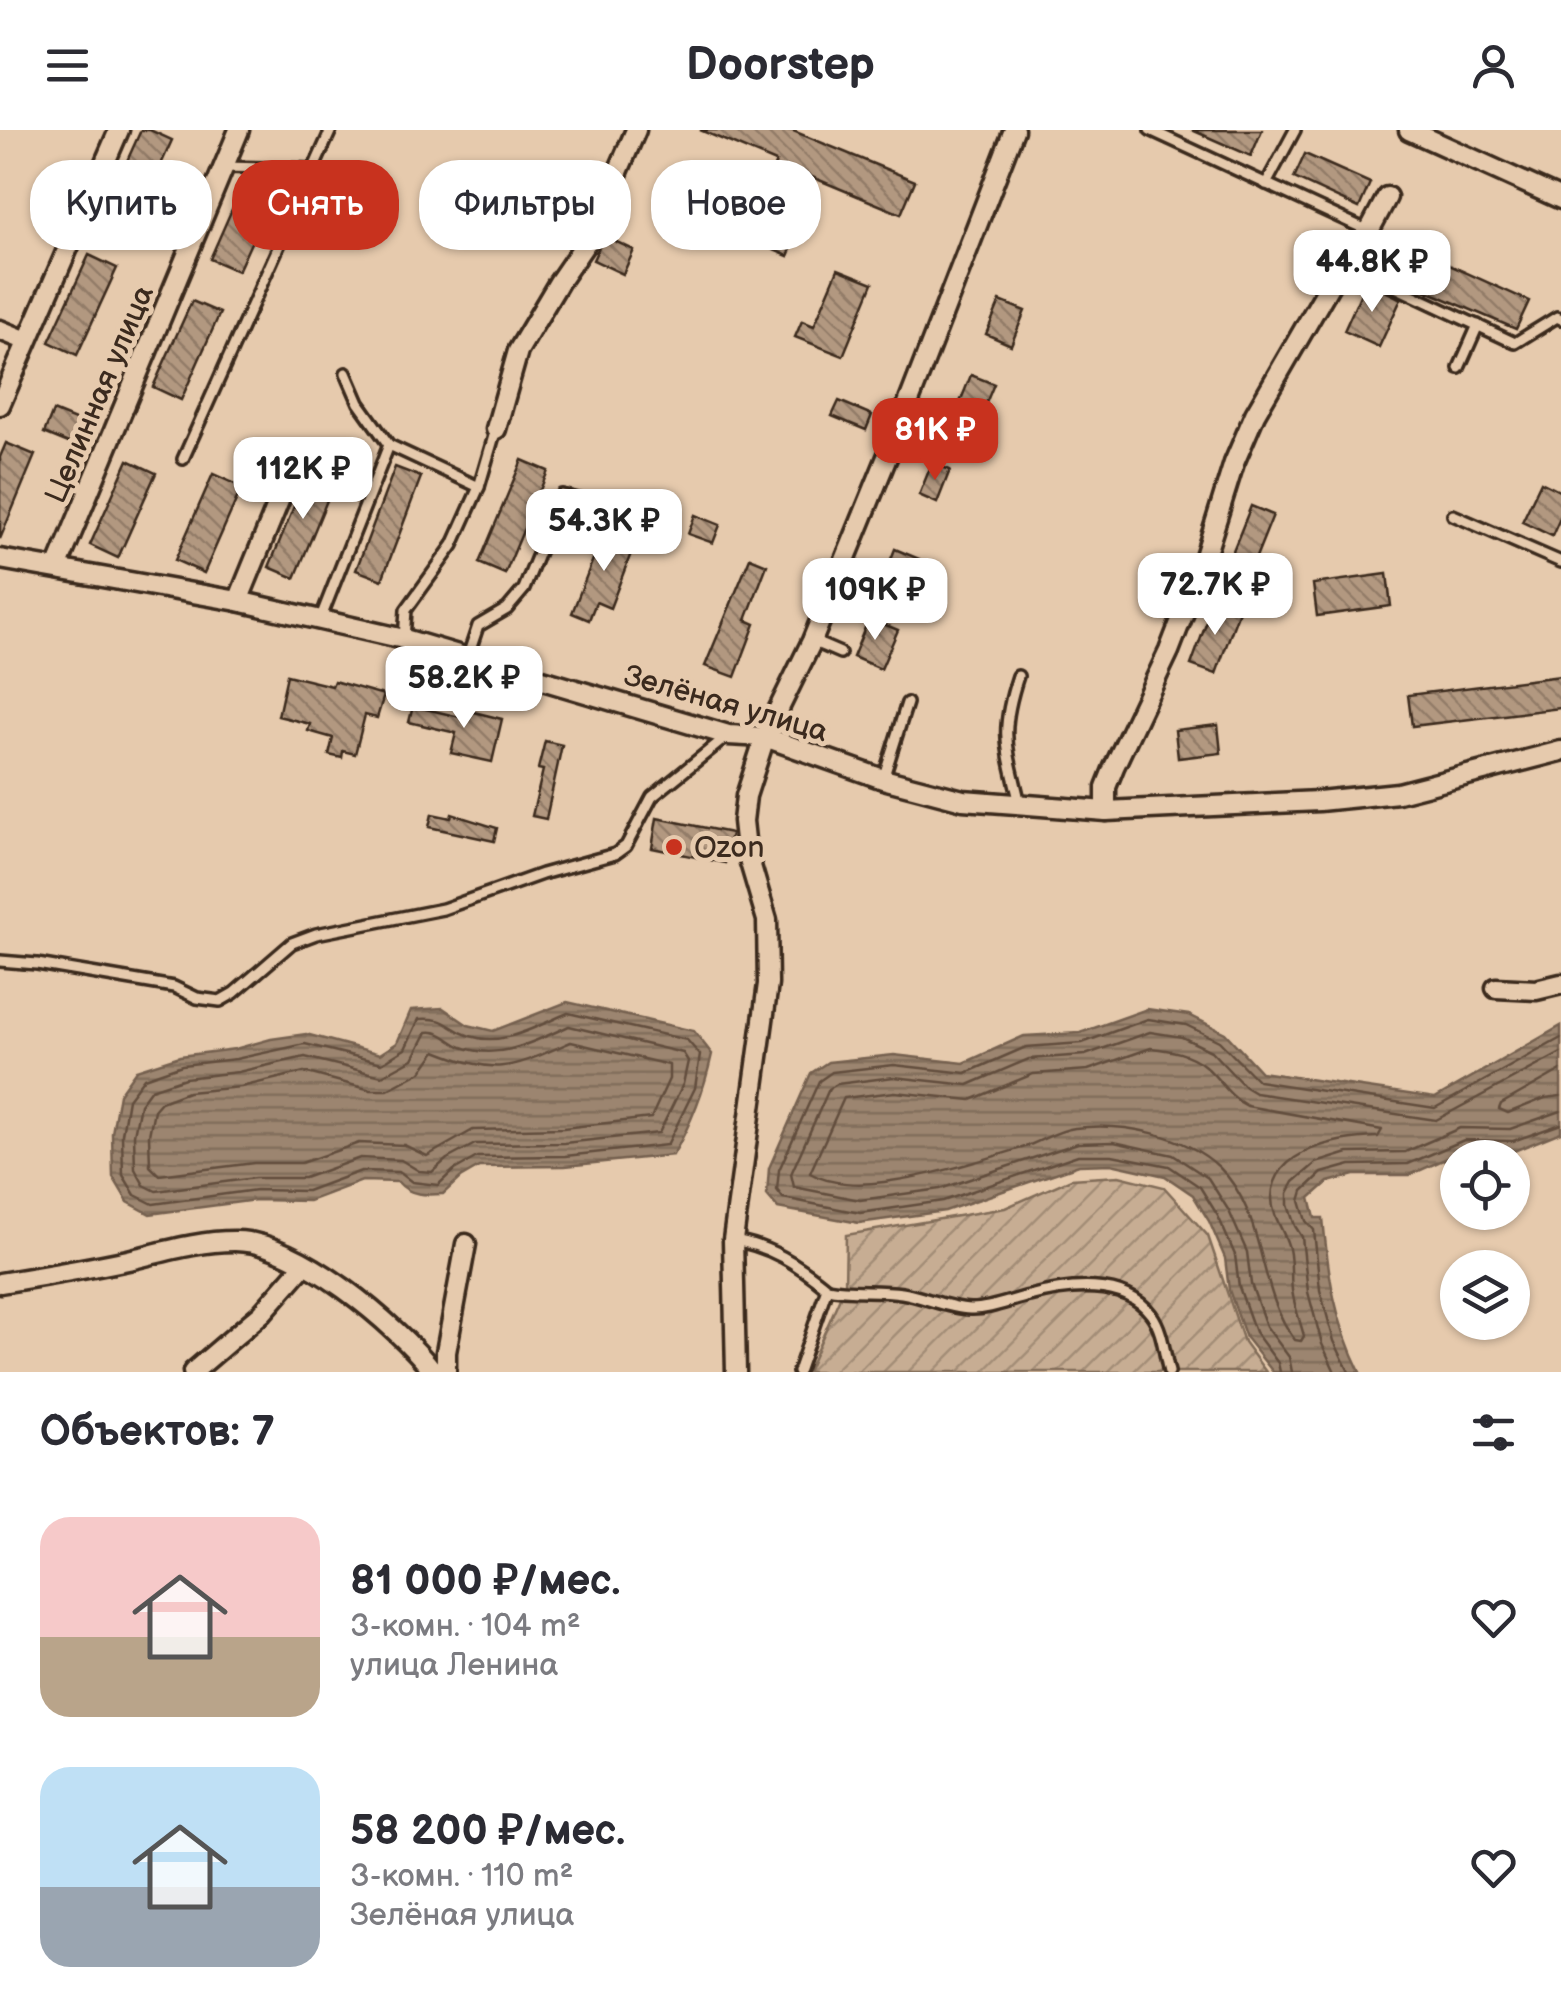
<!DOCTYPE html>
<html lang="ru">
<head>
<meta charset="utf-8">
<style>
	:root { --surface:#fff; --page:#f7f7f7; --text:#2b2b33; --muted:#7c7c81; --accent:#c8321e }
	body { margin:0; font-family:"Balsamiq Sans",sans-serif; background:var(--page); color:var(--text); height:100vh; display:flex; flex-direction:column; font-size:38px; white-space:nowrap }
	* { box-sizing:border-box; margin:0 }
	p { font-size:32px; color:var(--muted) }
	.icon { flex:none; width:55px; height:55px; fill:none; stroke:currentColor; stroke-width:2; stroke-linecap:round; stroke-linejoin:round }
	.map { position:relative; height:1242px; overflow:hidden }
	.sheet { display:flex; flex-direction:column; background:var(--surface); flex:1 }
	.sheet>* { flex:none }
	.banner { position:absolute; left:30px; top:30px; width:1000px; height:90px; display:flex; gap:20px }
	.tools { position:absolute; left:1440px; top:1010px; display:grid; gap:20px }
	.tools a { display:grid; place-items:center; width:90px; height:90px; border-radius:50%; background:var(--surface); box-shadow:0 2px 8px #0004; font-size:50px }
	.price { position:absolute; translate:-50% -85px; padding:0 22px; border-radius:20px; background:#fff; color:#222; font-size:32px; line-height:65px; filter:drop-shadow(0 2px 5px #0008) }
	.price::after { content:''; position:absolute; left:50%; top:60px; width:30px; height:22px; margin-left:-15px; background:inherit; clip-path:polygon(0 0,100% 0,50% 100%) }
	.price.active { background:var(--accent); color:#fff }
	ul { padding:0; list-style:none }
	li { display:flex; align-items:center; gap:30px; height:250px; padding:0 40px }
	li span { display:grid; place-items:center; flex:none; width:280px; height:200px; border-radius:30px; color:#555 }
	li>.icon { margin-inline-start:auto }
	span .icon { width:120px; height:120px; fill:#fffc; stroke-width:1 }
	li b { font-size:42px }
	h2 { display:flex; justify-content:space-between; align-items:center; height:120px; padding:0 40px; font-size:42px }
	.chip { padding:0 35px; border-radius:40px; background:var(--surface); box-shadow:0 2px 8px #0004; font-size:35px; line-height:90px }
	.chip.active { background:var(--accent); color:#fff }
	header { display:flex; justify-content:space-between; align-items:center; height:130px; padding:0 40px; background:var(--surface); font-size:45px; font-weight:700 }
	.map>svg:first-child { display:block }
	.garden { fill:url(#garden-furrows); stroke:#816c58; stroke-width:2.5 }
	.water { fill:url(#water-rules); stroke:#75614f; stroke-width:2.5 }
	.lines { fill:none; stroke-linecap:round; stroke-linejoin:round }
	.shore { stroke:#624e3e; stroke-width:2.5 }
	.building { fill:url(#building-back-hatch); stroke:#3b2a1e; stroke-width:2.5 }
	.service-casing { stroke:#3b2a1e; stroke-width:16 }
	.minor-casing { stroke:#3b2a1e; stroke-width:25 }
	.service { stroke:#e6caad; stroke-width:9 }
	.minor { stroke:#e6caad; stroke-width:18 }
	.poi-dot { fill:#c8321e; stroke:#e6caad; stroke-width:4 }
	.labels { text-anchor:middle; stroke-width:10; stroke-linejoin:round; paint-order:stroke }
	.street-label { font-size:30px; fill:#3b2a1e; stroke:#e6caad }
	.poi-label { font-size:30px; fill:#3b2a1e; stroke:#e6caad; text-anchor:start }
</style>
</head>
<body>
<header><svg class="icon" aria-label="menu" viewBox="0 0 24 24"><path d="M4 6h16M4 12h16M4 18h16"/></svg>Doorstep<svg class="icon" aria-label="person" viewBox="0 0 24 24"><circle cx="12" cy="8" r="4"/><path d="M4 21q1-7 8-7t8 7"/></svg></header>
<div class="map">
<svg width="1561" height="1242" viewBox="0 0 1561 1242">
	<defs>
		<pattern id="garden-furrows" width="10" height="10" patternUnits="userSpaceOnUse" patternTransform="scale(2.5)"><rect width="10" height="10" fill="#c7ad93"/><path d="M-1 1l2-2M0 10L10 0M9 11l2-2" fill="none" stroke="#a38d77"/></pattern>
		<pattern id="water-rules" width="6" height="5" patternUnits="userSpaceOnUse" patternTransform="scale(2.5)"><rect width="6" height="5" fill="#9c856f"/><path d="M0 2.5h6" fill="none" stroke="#806d5b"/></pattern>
		<pattern id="building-back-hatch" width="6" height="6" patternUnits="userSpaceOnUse" patternTransform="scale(2.5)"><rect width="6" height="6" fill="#b29880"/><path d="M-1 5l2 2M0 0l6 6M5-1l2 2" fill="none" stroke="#927c68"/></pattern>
	</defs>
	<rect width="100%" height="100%" fill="#e6caad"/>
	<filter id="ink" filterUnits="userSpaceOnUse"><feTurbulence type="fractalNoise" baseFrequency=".01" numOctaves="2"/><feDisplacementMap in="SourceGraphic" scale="20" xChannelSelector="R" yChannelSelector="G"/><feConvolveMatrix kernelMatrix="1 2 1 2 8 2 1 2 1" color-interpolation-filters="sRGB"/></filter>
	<g filter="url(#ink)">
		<polygon class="garden" points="1119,1046 1164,1057 1208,1106 1244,1212 1266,1242 807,1242 845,1156 846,1105 1005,1078 1071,1049"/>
		<g class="water">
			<path d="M 567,872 L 694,901 L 712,924 C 704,961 692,992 673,1025 L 565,1036 L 479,1037 L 460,1048 L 443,1064 C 425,1065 410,1066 398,1052 L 362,1051 L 309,1071 L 256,1070 L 150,1084 L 128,1072 L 113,1047 L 112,1003 L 119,964 L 136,940 L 180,926 L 235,919 L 271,909 L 306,904 L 380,924 L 397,913 L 411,880 L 443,878 L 468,895 L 493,901 Z"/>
			<path d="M 1147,879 L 1189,885 L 1225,903 L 1261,942 L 1435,968 L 1561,896 L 1561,1002 L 1514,1021 L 1467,1019 L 1410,1045 L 1354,1045 L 1328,1052 L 1310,1068 L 1315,1088 L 1323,1088 C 1328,1144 1335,1192 1360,1242 L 1273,1242 L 1246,1208 L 1229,1160 L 1225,1128 L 1209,1091 L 1193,1065 L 1165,1046 L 1111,1034 L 1079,1035 L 945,1081 L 859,1093 L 778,1078 L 767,1065 L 769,1038 L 811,943 L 828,932 L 894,925 L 964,933 L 1024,906 L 1080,903 Z"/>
		</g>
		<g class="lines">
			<g class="shore">
				<path d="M 568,883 L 687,910 L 700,925 L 695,958 L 667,1015 L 565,1026 L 477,1027 L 454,1040 L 438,1055 L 412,1052 L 399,1042 L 361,1041 L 307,1061 L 256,1060 L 153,1074 L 135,1065 L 123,1045 L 122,1004 L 128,969 L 144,948 L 182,935 L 236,929 L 305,914 L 382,933 L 405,919 L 419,889 C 450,887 445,898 470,906 C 504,917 536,896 568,883 Z"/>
				<path d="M 569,896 L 683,923 L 688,931 L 683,954 L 659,1003 L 564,1013 L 475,1014 L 447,1029 L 432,1042 L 419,1041 L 401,1030 L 360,1028 L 304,1048 L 255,1048 L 156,1061 L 144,1055 L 135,1039 L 134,1005 L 140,974 L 151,959 L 185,948 L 238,942 L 305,927 L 382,946 L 413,929 L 427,902 C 442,900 449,912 462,917 C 500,931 535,911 569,896 Z"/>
				<path d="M 571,912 L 669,935 L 669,949 L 651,988 L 563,998 L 473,1000 L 427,1026 L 404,1015 L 359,1013 L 301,1033 L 254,1033 L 159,1045 L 150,1036 L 149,1005 L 154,980 L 161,972 L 188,962 L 241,957 L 304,942 L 371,960 L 387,960 L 421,942 L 436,921 C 499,946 509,939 571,912 Z"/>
				<path d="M 1151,918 C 1170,920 1190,923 1205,936 C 1220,949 1229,967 1247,976 L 1382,1000 L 1378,1007 C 1341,1008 1273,1018 1272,1068 C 1272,1085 1282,1098 1287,1112 C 1293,1126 1290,1145 1292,1160 C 1294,1175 1300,1191 1304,1206 L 1301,1211 L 1295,1210 C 1256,1159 1267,1084 1219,1037 C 1184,1004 1122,992 1075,998 C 1058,1000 1041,1011 1025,1017 C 976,1032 935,1045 884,1052 C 861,1055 830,1055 810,1043 L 844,968 L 895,962 L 971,970 L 1033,944 L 1088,940 Z"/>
				<polyline points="1561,940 1501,974 1499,979 1508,983 1545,968 1561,966"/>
				<polyline points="1280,1242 1278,1233 1255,1202 1239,1157 1235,1125 1218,1086 1200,1057 1169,1036 1112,1025 1078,1025 943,1071 860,1083 783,1068 777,1060 779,1040 819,951 832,942 894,935 966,943 1026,917 1082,913 1148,889 1186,895 1219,911 1258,951 1435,978 1561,908"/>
				<polyline points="1292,1242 1289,1227 1266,1196 1251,1154 1247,1122 1229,1081 1208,1048 1173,1025 1114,1012 1078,1013 940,1059 860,1070 794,1057 791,1044 829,959 837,954 894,947 968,955 1029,929 1085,925 1150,902 1182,907 1211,921 1245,957 1255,963 1436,990 1561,923"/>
				<polyline points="1335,1242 1322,1214 1308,1162 1302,1107 1295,1096 1288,1075 1288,1063 1294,1052 1316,1033 1348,1023 1405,1022 1460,998 1510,999 1561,981"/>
				<polyline points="1349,1242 1334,1211 1320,1160 1314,1100 1306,1091 1300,1071 1303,1061 1322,1043 1351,1035 1408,1034 1464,1010 1513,1011 1561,994"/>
			</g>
		</g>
		<g class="building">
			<polygon points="141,0 150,0 172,10 133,97 103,84"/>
			<polygon points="700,0 791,0 915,51 901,84 795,40 785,64 810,73 788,126 741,106 762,54 766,56 776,32"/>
			<polygon points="1192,0 1262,0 1251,26"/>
			<polygon points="1305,24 1370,53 1359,78 1294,48"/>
			<polygon points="244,52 273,65 238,141 210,129"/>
			<polygon points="536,52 556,61 534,113 514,104"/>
			<polygon points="1381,104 1529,171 1516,199 1373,138 1374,135 1368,132"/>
			<polygon points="604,106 634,120 623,144 593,130"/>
			<polygon points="89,125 117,138 77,225 49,212"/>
			<polygon points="838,139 873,153 843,226 795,207 802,191 814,196"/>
			<polygon points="1366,152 1401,169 1379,217 1344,201"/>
			<polygon points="192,171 220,183 181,270 153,257"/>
			<polygon points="1000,171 1025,181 1011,215 986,204"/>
			<polygon points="971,245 994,254 974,302 952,292"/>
			<polygon points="839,271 872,285 866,300 832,286"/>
			<polygon points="53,281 80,292 71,314 44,303"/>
			<polygon points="6,313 35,325 0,409 0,327"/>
			<polygon points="128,330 156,343 118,428 90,415"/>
			<polygon points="522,330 548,341 505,444 479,433"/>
			<polygon points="932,333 950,340 937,373 919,365"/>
			<polygon points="311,335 337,346 295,448 269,437"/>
			<polygon points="395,337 421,347 382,450 356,440"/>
			<polygon points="213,344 242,357 204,443 175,430"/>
			<polygon points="1541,352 1561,362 1561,386 1552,406 1522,392"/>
			<polygon points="1251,376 1273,385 1250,442 1228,433"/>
			<polygon points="695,385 720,395 713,413 688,404"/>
			<polygon points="604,401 635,413 610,478 596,472 589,490 572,483"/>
			<polygon points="895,419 919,429 905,463 882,452"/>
			<polygon points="750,428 767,435 746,490 755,494 735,547 705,536"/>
			<polygon points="1387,444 1391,476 1317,486 1313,454"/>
			<polygon points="1214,472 1239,481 1216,544 1191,535"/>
			<polygon points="869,488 898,500 881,539 853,527"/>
			<polygon points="287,545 332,556 334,551 384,565 377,588 365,585 355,624 343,621 342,628 329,625 333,608 308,601 310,594 278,586"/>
			<polygon points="1561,546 1561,578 1412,596 1408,565"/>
			<polygon points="413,576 460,587 462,579 502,589 492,632 451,623 456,603 409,592"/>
			<polygon points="1218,595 1221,623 1178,628 1175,600"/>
			<polygon points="545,611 562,615 546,689 532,686 543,640 538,639"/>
			<polygon points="432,684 451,688 452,684 497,698 494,711 429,697"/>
			<polygon points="657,688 731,703 725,733 652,718"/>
		</g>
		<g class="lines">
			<g class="service-casing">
				<g id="service">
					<polyline points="1150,0 1369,101"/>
					<polyline points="224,37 313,39"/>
					<polyline points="1266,54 1295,0"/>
					<polyline points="1344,133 1515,213 1557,187 1561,189"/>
					<polyline points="1459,238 1478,195"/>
					<polyline points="346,243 359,273 389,315 479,357"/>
					<polyline points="183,329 331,0"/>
					<polyline points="1453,385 1561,432"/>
					<polyline points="320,490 389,315"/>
					<polyline points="404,509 406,480 453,415 479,357 496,299"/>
					<polyline points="812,511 840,523"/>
					<polyline points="468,526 478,496 507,479 524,459 562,365 638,384"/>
					<path d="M 1018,546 C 999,604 1007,617 1020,674"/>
					<polyline points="883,649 907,573"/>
					<polyline points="0,831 37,834 174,857 197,868 220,871 234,863 292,813 316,804 443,779 542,744 615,724 626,716 652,667 726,607"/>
					<path d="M 733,1110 C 770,1116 798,1134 827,1158"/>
					<path d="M 798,1242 L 827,1158 C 852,1163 877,1159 902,1163 C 925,1167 947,1178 970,1179 C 989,1180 1011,1170 1029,1166 C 1066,1156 1124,1148 1151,1184 C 1163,1200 1164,1223 1169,1242"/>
				</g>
			</g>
			<g class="minor-casing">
				<g id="minor">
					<polyline points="1409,0 1561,69"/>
					<polyline points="0,200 27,211"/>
					<polyline points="0,275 119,0"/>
					<polyline points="496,299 518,221 559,152 590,107 636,0"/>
					<polyline points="0,429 238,471 404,509 728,605 765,607 883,649 963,670 1106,681 1319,671 1398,663 1561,621"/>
					<polyline points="57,438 239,0"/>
					<polyline points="238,471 292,339"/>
					<polyline points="1106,681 1106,657 1114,637 1169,521 1202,436 1234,333 1255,284 1343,132 1369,101 1387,67"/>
					<polyline points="1496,858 1536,860 1561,854"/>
					<path d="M 0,1153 C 43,1146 86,1139 128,1130 C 163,1122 198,1111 234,1111 C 297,1110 397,1195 434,1242"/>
					<polyline points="193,1242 262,1183 304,1135"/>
					<polyline points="446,1242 446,1222 466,1114"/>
					<polyline points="736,1242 733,1110 768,854 767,790 746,719 743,691 746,666 765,607 812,511 892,315 1014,0"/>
				</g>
			</g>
			<use href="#service" class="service"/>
			<use href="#minor" class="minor"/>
		</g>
	</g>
	<circle class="poi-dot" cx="674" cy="717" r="10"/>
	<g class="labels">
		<g class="street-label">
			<text transform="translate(99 264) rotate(-67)" y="10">Целинная улица</text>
			<text transform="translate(726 573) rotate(16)" y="10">Зелёная улица</text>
		</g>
		<g class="poi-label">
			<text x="694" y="727">Ozon</text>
		</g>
	</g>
</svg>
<div class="tools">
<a><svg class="icon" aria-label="locate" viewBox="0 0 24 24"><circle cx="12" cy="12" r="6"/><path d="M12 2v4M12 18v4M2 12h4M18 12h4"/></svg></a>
<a><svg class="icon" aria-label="layers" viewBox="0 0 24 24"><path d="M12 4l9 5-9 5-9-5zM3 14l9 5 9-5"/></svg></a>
</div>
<b class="price" style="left:1372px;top:185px">44.8K ₽</b>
<b class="price active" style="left:935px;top:353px">81K ₽</b>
<b class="price" style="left:303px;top:392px">112K ₽</b>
<b class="price" style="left:604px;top:444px">54.3K ₽</b>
<b class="price" style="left:1215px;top:508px">72.7K ₽</b>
<b class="price" style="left:875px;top:513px">109K ₽</b>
<b class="price" style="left:464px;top:601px">58.2K ₽</b>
<div class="banner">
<a class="chip">Купить</a>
<a class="chip active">Снять</a>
<a class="chip">Фильтры</a>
<a class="chip">Новое</a>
</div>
</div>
<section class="sheet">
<h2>Объектов: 7<svg class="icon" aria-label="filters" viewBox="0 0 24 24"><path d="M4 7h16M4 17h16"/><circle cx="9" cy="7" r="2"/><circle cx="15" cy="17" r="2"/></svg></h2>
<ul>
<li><span style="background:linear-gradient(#f6c9c9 60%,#b9a48a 0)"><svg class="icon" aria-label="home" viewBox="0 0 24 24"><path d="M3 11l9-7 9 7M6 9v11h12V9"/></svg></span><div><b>81 000 ₽/мес.</b><p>3-комн. · 104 m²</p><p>улица Ленина</p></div><svg class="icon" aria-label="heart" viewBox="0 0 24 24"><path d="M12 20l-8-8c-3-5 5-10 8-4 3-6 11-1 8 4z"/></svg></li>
<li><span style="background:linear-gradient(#bfe0f5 60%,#9aa5b1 0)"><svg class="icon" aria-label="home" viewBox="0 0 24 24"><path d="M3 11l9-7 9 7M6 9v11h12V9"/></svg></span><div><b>58 200 ₽/мес.</b><p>3-комн. · 110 m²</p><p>Зелёная улица</p></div><svg class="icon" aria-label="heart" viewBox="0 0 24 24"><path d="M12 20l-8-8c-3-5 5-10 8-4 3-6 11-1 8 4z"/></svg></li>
</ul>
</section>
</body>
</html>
